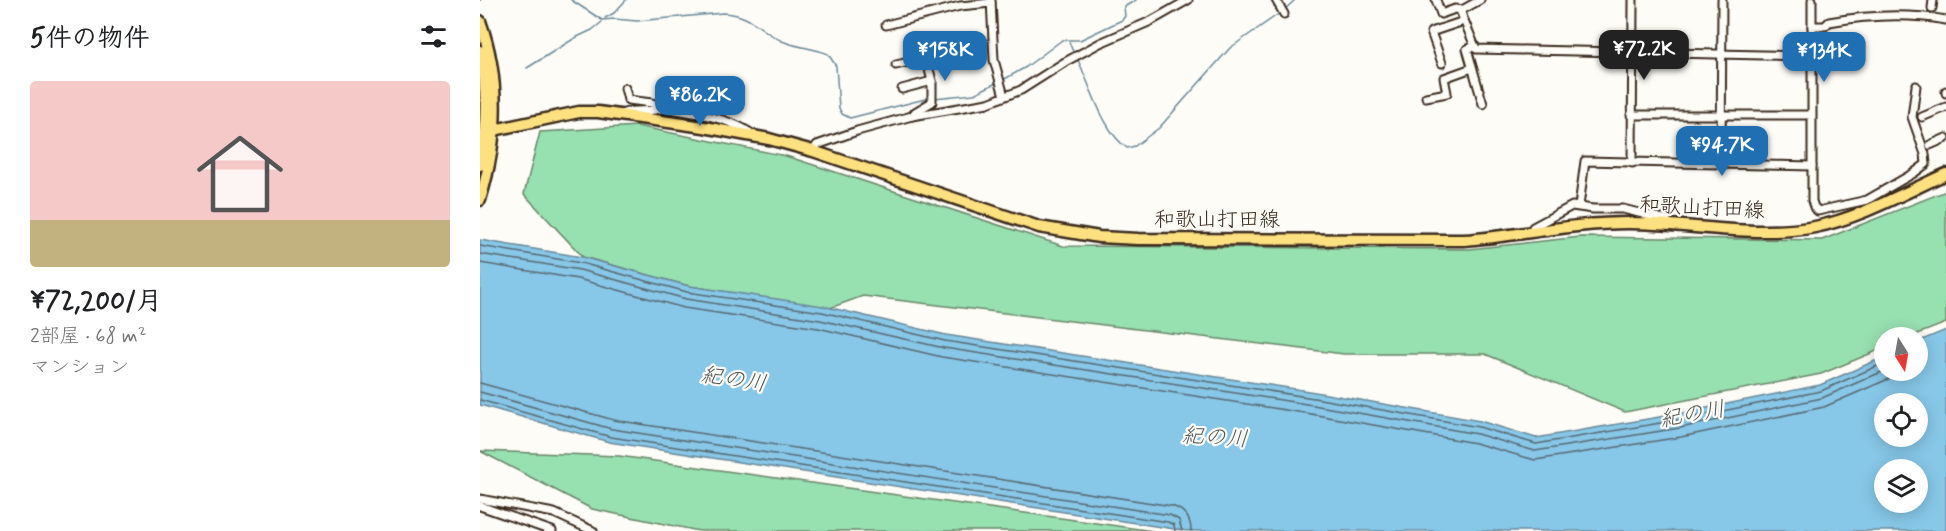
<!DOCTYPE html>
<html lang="ja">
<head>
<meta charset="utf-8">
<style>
	:root { --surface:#fff; --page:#f2f2f2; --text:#202124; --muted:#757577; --accent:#1f6fb2 }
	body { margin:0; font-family:Mynerve,"Klee One",sans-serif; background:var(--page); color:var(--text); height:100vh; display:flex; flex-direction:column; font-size:22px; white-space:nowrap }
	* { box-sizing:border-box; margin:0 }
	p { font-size:20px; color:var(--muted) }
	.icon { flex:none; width:33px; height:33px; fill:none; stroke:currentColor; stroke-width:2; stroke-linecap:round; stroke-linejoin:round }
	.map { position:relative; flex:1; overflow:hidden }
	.details { display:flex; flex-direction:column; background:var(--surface); width:480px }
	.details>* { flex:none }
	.needle { width:39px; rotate:169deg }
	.fabs { position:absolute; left:1394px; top:327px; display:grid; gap:12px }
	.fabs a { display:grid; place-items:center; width:54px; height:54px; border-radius:50%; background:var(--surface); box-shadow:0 3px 15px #0003; font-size:30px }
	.price { position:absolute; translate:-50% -51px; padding:0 14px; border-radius:12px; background:var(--accent); color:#fff; font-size:20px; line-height:39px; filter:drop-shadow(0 2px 3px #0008) }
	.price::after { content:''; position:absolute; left:50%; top:36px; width:18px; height:14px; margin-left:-9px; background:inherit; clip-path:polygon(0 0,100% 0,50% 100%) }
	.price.current { background:#222; color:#fff }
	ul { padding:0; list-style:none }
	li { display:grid; align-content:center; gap:12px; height:318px; padding:0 30px }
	li span { display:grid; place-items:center; height:186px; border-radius:6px; color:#555 }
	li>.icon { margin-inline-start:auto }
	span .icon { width:108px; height:108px; fill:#fffc; stroke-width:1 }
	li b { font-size:26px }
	h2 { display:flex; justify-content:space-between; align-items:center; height:72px; padding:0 30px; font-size:26px }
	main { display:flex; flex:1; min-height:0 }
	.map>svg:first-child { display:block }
	.green { fill:#97e0b0; stroke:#698567; stroke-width:1.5 }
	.water { fill:#87c7e8; stroke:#698897; stroke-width:1.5; fill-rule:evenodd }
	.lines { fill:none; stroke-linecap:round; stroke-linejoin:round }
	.shore { stroke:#59696f; stroke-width:1.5 }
	.stream { stroke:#698897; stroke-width:1.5 }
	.minor-casing { stroke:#3b2a1e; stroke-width:11 }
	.primary-casing { stroke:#3b2a1e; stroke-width:15 }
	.minor { stroke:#fdfcf7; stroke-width:7 }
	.primary { stroke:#fde080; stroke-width:10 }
	.rail { stroke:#3b2a1e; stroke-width:1.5; stroke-dasharray:9 4.5; stroke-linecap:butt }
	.labels { text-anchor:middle; stroke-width:4.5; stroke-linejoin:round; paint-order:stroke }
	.street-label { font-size:21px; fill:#3b2a1e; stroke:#fdfcf7 }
	.water-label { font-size:22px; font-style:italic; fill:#52595b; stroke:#fdfcf7 }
</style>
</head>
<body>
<main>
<section class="details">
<h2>5件の物件<svg class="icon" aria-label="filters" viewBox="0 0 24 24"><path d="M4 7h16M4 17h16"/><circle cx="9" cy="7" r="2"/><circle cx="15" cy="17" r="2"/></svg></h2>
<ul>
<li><span style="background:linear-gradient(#f6c9c9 75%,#c2b280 0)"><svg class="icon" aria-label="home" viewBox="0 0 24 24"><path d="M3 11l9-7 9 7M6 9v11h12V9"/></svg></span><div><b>¥72,200/月</b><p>2部屋 · 68 m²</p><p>マンション</p></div></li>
</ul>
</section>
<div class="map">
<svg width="1466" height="531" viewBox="0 0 1466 531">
	<rect width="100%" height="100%" fill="#fdfcf7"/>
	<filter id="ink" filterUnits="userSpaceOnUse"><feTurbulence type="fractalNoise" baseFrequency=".0167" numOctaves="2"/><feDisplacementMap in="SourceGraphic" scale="12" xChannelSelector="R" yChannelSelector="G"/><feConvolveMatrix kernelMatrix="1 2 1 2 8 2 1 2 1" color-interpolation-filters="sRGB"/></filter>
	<g filter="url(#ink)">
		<g class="green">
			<polygon points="157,126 306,156 583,246 989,249 1101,237 1342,240 1466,191 1466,323 1430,337 1404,338 1404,348 1341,374 1145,412 1005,354 864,354 383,296 350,308 209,286 103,257 44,194 60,132"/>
			<polygon points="0,451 139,456 673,531 219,531 112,509"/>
		</g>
		<path class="water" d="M 0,240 L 102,257 L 209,286 L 343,306 L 466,335 L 835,392 L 1000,421 L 1056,438 L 1197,414 L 1340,385 L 1404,357 L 1404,370 L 1437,370 L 1437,342 L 1466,330 L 1466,531 L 707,531 L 129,442 L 0,405 ZM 1404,404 L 1437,404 L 1437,436 L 1404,436 ZM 1404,470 L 1437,470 L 1437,502 L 1404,502 Z"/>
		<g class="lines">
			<g class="shore">
				<polyline points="0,246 101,263 207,292 342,312 465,341 834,398 999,427 1056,444 1198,420 1341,391 1404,363"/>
				<polyline points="0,254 100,270 206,299 340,320 464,348 833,405 997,434 1055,451 1200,428 1342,398 1406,370"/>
				<polyline points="0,263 98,279 204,308 338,328 462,357 831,414 995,443 1055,460 1201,437 1344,407 1413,377 1421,370"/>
				<path d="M 0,383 L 134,420 L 692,506 C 704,510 711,518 711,531"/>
				<polyline points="0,392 132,429 690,515 699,520 702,531"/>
				<polyline points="0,400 131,437 688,522 694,525 695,531"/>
			</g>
			<g class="stream">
				<path d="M 91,0 L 122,20 L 134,19 L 157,21 L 243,13 C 271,14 279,30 302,41 C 316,47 333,48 348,54 L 356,66 L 359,108 L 362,114 L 370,118 L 449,98"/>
				<polyline points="804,10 815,0"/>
				<polyline points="125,18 134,13 146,0"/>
				<polyline points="589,42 594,54"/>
				<path d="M 597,58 C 610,84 623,132 647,148 L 655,146 L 679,128 L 750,48 L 800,13"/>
				<polyline points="47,68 95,38 112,30 122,22"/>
				<polyline points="523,80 546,67 582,40 600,40 642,20 645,16 644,7 656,0"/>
				<polyline points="454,98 494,94 518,82"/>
			</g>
			<g class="minor-casing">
				<g id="minor">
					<polyline points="511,0 514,60 524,96"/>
					<polyline points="796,0 804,14"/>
					<polyline points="956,0 961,14 975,9 982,10 1000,0"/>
					<polyline points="1332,0 1332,201 1334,207 1338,211 1387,200 1434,173 1446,164 1445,154 1432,117 1436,86"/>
					<polyline points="1452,8 1453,0"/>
					<polyline points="982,10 981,13 996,49 1331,56"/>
					<polyline points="406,25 480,6 511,3"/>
					<path d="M 1332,26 L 1345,26 L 1349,22 C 1389,15 1426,13 1466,20"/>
					<polyline points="993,47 987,49 1003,104"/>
					<polyline points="446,58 468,52"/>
					<polyline points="962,63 951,32 984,21"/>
					<polyline points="416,65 446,58 452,81"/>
					<polyline points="422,89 452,81 452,102 435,112 432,116"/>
					<polyline points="1466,91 1466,93"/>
					<polyline points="946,97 967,93 964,78 992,68"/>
					<path d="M 183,108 C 212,113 244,116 269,132 L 269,135"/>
					<path d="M 140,115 C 153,107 169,114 183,108 L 172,103 L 148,100 L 145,88"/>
					<polyline points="1151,115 1331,115"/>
					<polyline points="1442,117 1466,107"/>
					<polyline points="1450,145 1466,138"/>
					<polyline points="333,151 337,145 377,131 432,116 508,103 541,90 585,62 620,43 671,21 708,0"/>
					<polyline points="1152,163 1153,0"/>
					<polyline points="1241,164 1242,0"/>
					<polyline points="1099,206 1105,161 1332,166"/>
					<polyline points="1051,231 1053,227 1092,206 1113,209 1143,209 1187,220 1189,224"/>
					<polyline points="0,499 74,513 113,531"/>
					<polyline points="0,506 72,531"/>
				</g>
			</g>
			<g class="primary-casing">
				<g id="primary">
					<path d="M 0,21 C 21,80 18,141 0,200"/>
					<path d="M 0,51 C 8,89 7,127 0,165"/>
					<path d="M 4,132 L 99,112 L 118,112 L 224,127 L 289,139 L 333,151 L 559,227 L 619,237 L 658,239 L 984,240 C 1039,236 1092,223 1148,223 C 1207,223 1276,238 1335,227 C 1380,218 1424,193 1466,174"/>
				</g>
			</g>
			<use href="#minor" class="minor"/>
			<use href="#primary" class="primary"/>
			<polyline class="rail" points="0,0 1,0"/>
		</g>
	</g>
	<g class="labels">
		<g class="street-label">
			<text transform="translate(1222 207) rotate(3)" y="7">和歌山打田線</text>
			<text x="737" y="226">和歌山打田線</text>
		</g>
		<g class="water-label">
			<text transform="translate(254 378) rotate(9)" y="8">紀の川</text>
			<text transform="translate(1212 413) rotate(-10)" y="8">紀の川</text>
			<text transform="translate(735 436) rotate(4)" y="8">紀の川</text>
		</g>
	</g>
</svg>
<div class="fabs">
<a><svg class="needle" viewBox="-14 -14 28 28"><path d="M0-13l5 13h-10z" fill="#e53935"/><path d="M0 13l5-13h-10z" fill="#757577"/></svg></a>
<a><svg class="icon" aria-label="locate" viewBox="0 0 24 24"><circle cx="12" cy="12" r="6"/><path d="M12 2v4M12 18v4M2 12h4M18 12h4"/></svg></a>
<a><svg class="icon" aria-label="layers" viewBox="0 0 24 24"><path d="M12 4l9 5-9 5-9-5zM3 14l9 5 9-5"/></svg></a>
</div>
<b class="price current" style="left:1164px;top:81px">¥72.2K</b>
<b class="price" style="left:465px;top:82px">¥158K</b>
<b class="price" style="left:1344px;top:83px">¥134K</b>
<b class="price" style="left:220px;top:127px">¥86.2K</b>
<b class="price" style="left:1242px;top:177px">¥94.7K</b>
</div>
</main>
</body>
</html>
